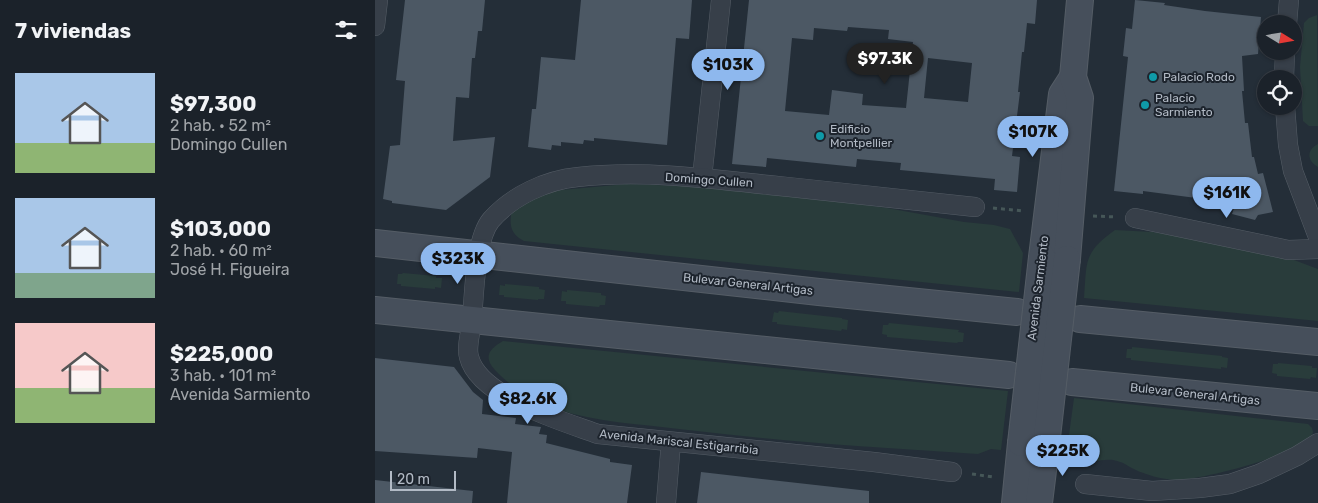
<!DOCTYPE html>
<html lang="es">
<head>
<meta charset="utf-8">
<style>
	:root { --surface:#1b222a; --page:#282f36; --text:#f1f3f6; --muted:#a0a4a8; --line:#393f47; --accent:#8eb8ee }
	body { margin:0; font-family:Rubik,sans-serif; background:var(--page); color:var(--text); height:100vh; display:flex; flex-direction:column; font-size:19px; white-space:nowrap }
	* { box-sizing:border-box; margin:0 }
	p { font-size:16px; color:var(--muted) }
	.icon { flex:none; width:28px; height:28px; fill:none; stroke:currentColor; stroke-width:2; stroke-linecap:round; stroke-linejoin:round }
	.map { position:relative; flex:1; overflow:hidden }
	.panel { display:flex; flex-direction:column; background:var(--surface); width:375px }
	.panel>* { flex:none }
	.needle { width:32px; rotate:101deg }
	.fabs { position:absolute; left:882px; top:15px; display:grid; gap:10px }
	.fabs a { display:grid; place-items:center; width:45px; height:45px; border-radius:50%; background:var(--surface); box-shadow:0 1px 4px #0004,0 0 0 1px var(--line); font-size:25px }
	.scale { position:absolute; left:15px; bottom:12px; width:66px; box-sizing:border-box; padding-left:5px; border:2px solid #b2bac5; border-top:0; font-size:14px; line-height:18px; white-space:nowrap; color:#b2bac5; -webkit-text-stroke:4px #1d242d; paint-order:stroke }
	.price { position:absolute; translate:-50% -42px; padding:0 11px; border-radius:18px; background:var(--accent); color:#111; font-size:16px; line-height:32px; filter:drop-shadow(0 1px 2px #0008) }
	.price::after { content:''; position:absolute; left:50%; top:30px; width:15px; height:11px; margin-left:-8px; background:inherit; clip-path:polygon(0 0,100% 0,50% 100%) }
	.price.current { background:#222; color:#fff }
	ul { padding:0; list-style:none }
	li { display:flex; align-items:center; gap:15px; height:125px; padding:0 15px }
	li span { display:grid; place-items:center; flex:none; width:140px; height:100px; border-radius:0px; color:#555 }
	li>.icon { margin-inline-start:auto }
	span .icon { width:60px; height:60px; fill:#fffc; stroke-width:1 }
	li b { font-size:21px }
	h2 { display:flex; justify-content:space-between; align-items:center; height:60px; padding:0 15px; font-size:21px }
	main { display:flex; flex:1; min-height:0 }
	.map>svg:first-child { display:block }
	.green { fill:#293c3b }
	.building { fill:#4c5864; fill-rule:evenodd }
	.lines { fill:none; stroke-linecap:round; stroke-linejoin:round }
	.street-casing { stroke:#555d66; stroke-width:20 }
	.secondary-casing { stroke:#555d66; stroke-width:28 }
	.path { stroke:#465758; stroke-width:3; stroke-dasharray:4 4; stroke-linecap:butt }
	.street { stroke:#373f49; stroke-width:19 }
	.secondary { stroke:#464f5b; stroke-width:26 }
	.secondary-bridge-casing { stroke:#555d66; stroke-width:28; stroke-linecap:butt }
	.secondary-bridge { stroke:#464f5b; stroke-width:26 }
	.culture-dot { fill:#0f9aa8; stroke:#1d242d; stroke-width:2 }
	.labels { text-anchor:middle; stroke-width:4; stroke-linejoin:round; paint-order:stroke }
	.poi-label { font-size:12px; fill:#b2bac5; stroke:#1d242d; text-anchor:start }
	.street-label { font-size:12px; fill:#b2bac5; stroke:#1d242d }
</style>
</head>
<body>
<main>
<section class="panel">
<h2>7 viviendas<svg class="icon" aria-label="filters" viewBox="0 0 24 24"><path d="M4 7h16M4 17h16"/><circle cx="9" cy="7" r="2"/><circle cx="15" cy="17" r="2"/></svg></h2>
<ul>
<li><span style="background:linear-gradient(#a9c7e8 70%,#8fb573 0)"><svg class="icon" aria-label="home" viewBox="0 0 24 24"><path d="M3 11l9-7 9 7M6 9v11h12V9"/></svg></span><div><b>$97,300</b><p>2 hab. · 52 m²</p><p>Domingo Cullen</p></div></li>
<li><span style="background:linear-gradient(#a9c7e8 75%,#7fa58c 0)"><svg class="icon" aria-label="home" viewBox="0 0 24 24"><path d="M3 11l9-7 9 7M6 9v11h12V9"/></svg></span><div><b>$103,000</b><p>2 hab. · 60 m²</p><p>José H. Figueira</p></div></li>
<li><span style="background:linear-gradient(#f6c9c9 65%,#8fb573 0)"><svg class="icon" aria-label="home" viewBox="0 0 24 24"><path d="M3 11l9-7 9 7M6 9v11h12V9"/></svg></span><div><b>$225,000</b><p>3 hab. · 101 m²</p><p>Avenida Sarmiento</p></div></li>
</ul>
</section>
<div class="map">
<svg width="943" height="503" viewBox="0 0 943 503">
	<rect width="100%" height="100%" fill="#242e38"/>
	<g class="green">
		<polygon points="942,15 943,126 934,126 928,121 925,67 929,23 934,18"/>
		<path d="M 943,144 L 943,167 C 932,161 931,150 943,144 Z"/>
		<path d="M 252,184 L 363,188 L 512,208 L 589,222 L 619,225 L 635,229 L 648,253 L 644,292 L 149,241 C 135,234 134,224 137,210 L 175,191 Z"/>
		<path d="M 740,230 L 778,232 L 895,251 L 943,269 L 943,321 L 709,298 C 712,261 708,253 740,230 Z"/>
		<polygon points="28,273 61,276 61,278 67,278 66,288 60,287 60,289 26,286 26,284 22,284 23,274 27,274"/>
		<polygon points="130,284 164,287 164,289 170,290 169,299 163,299 163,300 129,297 129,295 124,295 125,285 130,286"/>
		<polygon points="192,290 226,293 226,295 231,296 230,305 225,305 224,307 191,304 191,301 186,301 187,291 192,292"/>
		<polygon points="404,311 467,318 467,319 473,320 472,330 467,329 466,331 402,324 402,322 397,322 399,312 403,313"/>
		<polygon points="514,323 584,330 583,332 589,333 588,342 583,342 582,343 512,337 512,335 507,334 508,325 513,325"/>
		<path d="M 128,341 L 633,391 L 626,450 L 616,449 L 603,454 C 563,451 522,449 482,446 C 422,442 363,436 304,429 C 264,424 222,422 184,410 C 162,402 136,388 120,370 C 108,357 114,349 128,341 Z"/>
		<polygon points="757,347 847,356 847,357 853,358 852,368 846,367 846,369 756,360 756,358 751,358 752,349 757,349"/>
		<polygon points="903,363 937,366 937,368 942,368 941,378 936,377 935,379 902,376 902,374 897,373 898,364 903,364"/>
		<path d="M 699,398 L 933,424 L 937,428 L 938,432 C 934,454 822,481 800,480 C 787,479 770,475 759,469 C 754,467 750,463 745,462 C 733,457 719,462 707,464 L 704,458 L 691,457 Z"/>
	</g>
	<g class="building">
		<polygon points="30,0 110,0 107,31 103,31 100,58 97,58 94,98 81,97 78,141 120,137 115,177 71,210 17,203 17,201 8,199 15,146 25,145 30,81 21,80"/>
		<polygon points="206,0 317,0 314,39 301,38 292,145 219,138 219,141 209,140 208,144 186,142 186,146 177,145 176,150 153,147 157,109 161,109 166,57 200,60"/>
		<path d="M 374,0 L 662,0 L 660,24 L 652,23 L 649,52 L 647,52 L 643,92 L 645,92 L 637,156 L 645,157 L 642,192 L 619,190 L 620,179 L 525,170 L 526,163 L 482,159 L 481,167 L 392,158 L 391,167 L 357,164 ZM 473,27 L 514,30 L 513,39 L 538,42 L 531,108 L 487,105 L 488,94 L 457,90 L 454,115 L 410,111 L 417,38 L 438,40 L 439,28 L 472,31 ZM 553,58 L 597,63 L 593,102 L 549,98 Z"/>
		<polygon points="760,0 790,3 789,5 830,11 886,17 883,54 867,56 869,91 867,91 870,123 873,123 877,157 879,157 883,174 888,173 898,212 883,215 880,220 857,214 859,208 821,198 768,191 768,194 739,191 753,57 748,56 751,28 757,29"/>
		<polygon points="0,358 79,367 98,392 108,400 107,414 141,418 140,424 166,427 164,434 172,435 171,443 235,459 235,462 257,465 252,503 132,503 137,452 103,448 102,458 0,451"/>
		<polygon points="326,472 494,491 494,503 322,503"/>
		<polygon points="0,480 98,491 97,503 0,503"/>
	</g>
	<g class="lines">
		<g class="street-casing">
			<g id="street">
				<polyline points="912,24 914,0"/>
				<polyline points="0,26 3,0"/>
				<polyline points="909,79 910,51"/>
				<polyline points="910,106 913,145 918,171 943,237"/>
				<polyline points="327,178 346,0"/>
				<polyline points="760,218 904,248 913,250 943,249"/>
				<path d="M 577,472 L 499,462 L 223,434 C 187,421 104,397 94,357 C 91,347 96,331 97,321 C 99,296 100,239 116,220 C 137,196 171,180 203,177 C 266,170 331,178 394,185 C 463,192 532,200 600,207"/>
				<polyline points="710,484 777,491 825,488 855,484 884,474 922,456 943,443"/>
				<polyline points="291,503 296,442"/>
			</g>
		</g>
		<g class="secondary-casing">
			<g id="secondary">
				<polyline points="0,243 444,292 642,312"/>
				<polyline points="667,257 687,94 698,77"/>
				<polyline points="692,259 705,98 698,77 705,0"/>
				<polyline points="0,310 634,375"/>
				<polyline points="705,319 943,342"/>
				<polyline points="697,382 943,406"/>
				<polyline points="640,503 646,443"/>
				<polyline points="664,503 671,446"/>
			</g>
		</g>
		<g class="path">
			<polyline points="618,208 649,211"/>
			<polyline points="718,216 742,217"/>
			<polyline points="597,474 618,477"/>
		</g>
		<use href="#street" class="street"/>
		<use href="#secondary" class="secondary"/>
		<g class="secondary-bridge-casing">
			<g id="secondary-bridge">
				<polyline points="646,443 667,257"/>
				<polyline points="671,446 692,259"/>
			</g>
		</g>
		<use href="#secondary-bridge" class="secondary-bridge"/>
	</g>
	<g class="culture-dot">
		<circle cx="778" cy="77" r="5"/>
		<circle cx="770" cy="105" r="5"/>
		<circle cx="445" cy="136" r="5"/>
	</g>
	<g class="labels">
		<g class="poi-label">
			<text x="788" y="81">Palacio Rodo</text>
			<text x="780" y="102">Palacio<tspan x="780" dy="14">Sarmiento</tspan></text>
			<text x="455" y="133">Edificio<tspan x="455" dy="14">Montpellier</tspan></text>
		</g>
		<g class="street-label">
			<text transform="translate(334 180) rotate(4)" y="4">Domingo Cullen</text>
			<text transform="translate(373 284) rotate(6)" y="4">Bulevar General Artigas</text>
			<text transform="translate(663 288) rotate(-83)" y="4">Avenida Sarmiento</text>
			<text transform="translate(820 394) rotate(6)" y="4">Bulevar General Artigas</text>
			<text transform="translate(304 442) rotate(6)" y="4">Avenida Mariscal Estigarribia</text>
		</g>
	</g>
</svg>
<div class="fabs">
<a><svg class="needle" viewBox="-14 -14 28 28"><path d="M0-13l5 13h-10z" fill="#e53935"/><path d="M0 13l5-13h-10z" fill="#a0a4a8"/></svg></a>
<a><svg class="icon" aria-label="locate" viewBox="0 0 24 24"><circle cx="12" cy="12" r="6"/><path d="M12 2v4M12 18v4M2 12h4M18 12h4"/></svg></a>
</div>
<div class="scale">20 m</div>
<b class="price current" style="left:510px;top:85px">$97.3K</b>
<b class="price" style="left:353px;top:91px">$103K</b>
<b class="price" style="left:658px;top:158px">$107K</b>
<b class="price" style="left:852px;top:219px">$161K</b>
<b class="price" style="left:83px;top:285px">$323K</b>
<b class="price" style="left:153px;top:425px">$82.6K</b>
<b class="price" style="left:688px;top:477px">$225K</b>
</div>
</main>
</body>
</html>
